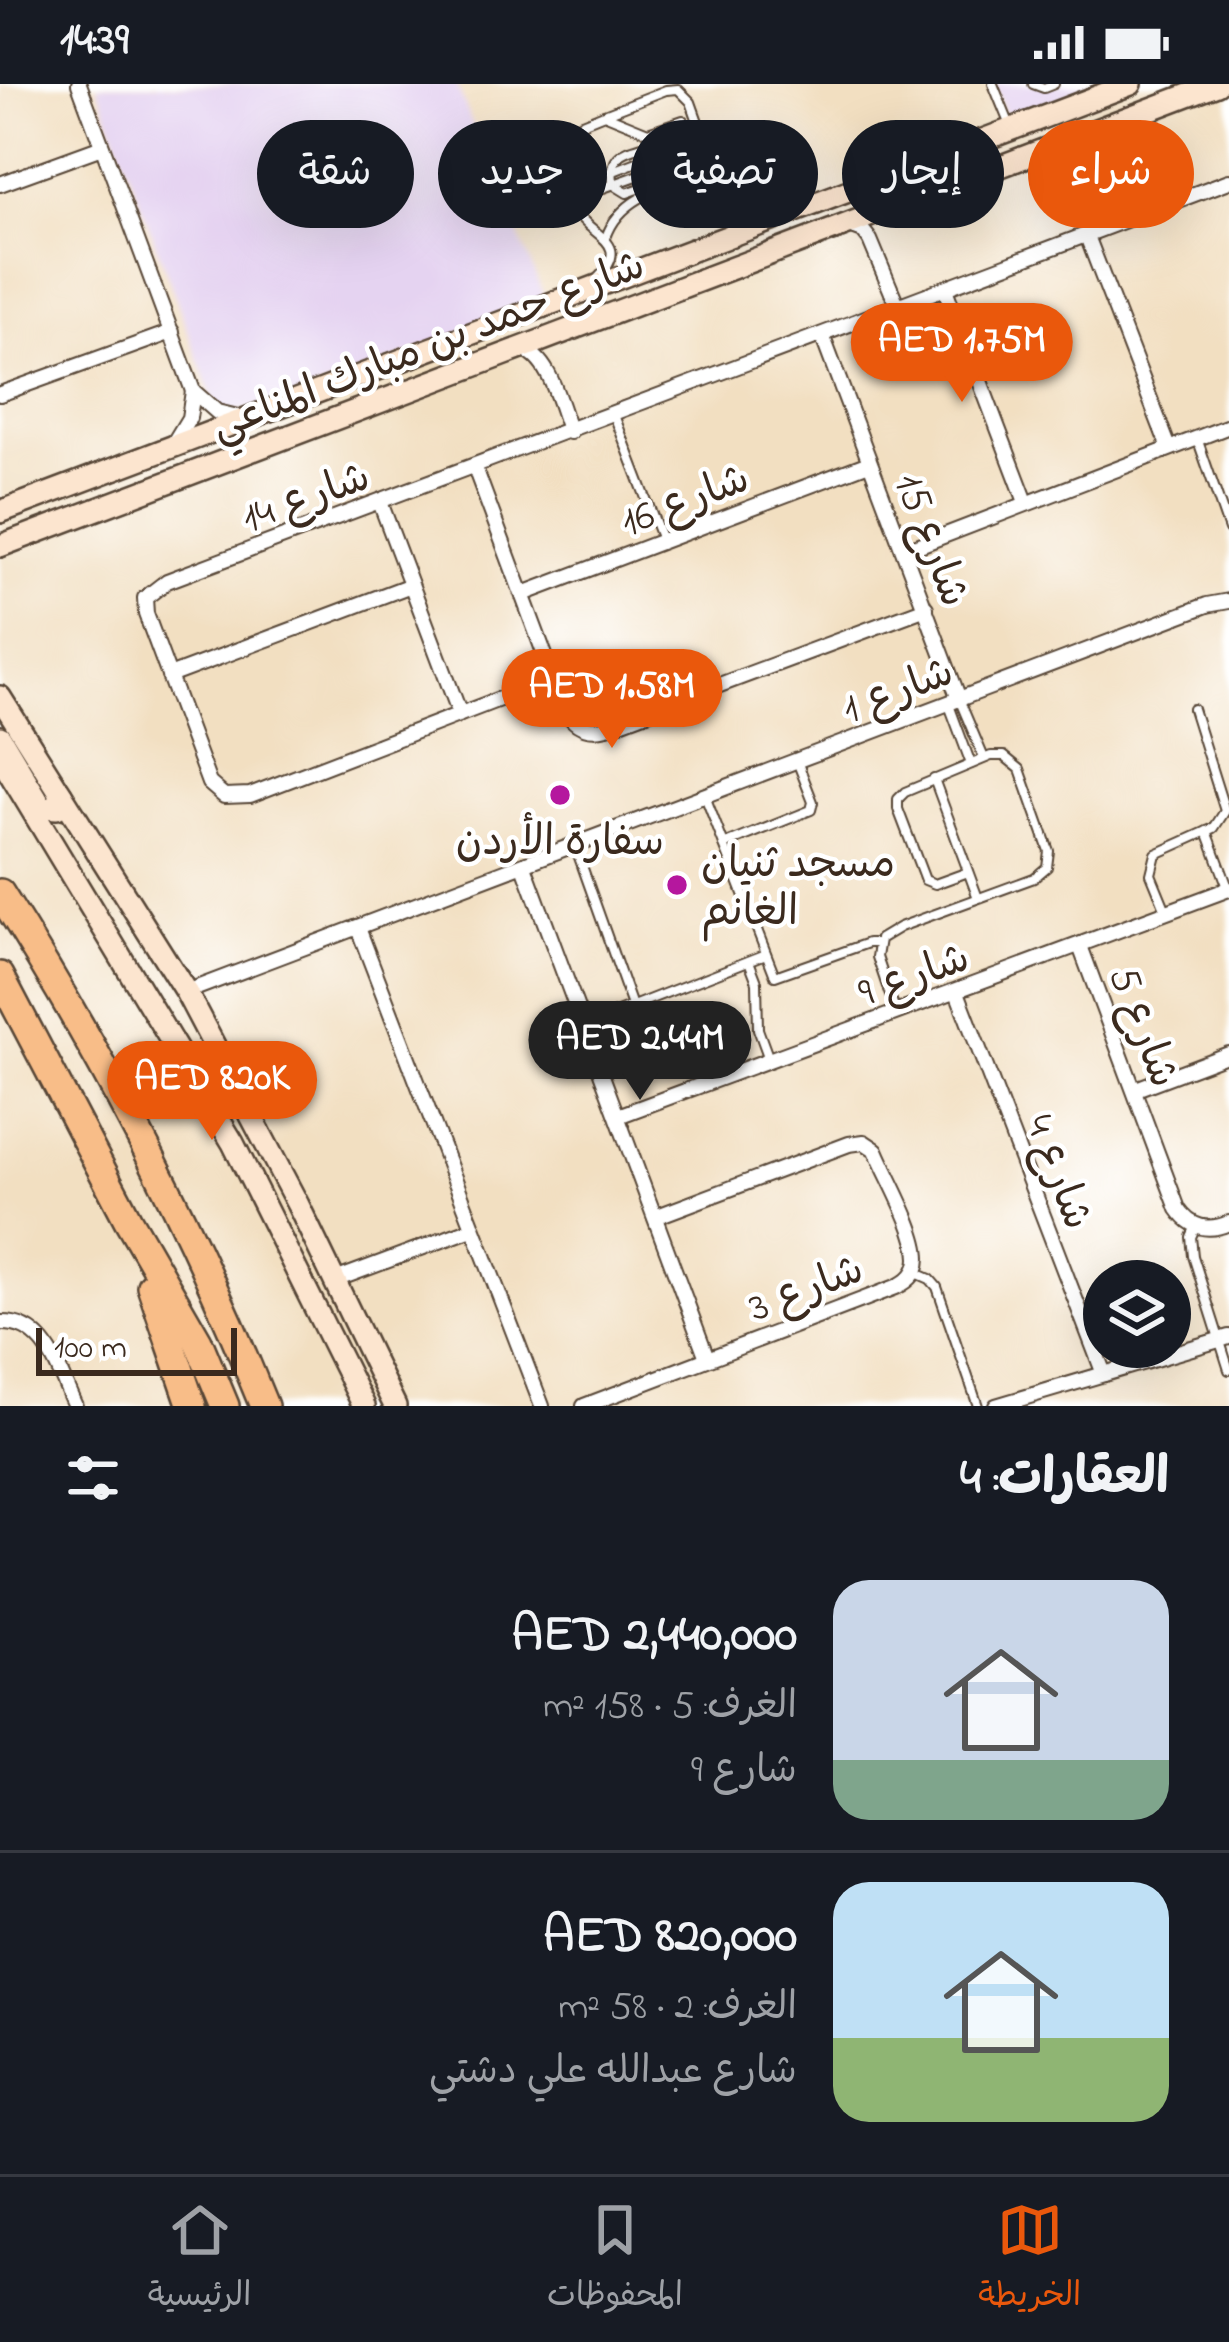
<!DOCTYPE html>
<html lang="ar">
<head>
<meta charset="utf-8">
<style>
	:root { --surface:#171b24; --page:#20242c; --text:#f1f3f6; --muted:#9ea1a6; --line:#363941; --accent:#ea580c }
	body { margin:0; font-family:"Indie Flower","Playpen Sans Arabic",sans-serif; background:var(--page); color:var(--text); direction:rtl; height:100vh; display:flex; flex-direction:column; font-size:45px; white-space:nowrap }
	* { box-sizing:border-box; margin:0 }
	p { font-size:39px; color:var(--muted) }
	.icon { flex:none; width:66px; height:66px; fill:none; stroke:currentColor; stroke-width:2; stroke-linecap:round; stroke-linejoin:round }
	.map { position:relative; height:1322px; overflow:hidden; direction:ltr }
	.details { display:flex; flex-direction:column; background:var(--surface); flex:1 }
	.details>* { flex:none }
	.guide { position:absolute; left:36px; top:36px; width:1158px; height:108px; direction:rtl; display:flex; gap:24px }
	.buttons { position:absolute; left:1083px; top:1176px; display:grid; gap:24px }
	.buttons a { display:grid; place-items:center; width:108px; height:108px; border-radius:50%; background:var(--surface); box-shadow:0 12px 48px #0002; font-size:60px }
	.scale { position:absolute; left:36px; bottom:30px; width:201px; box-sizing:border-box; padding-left:12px; border:6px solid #3b2a1e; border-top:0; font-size:33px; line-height:42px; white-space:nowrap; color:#3b2a1e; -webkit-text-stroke:9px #fff; paint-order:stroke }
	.price { position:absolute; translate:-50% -102px; padding:0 27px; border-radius:42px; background:var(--accent); color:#fff; font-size:39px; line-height:78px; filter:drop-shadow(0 3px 6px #0008) }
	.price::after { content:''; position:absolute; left:50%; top:72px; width:36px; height:27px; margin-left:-18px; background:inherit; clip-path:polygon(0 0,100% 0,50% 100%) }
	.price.current { background:#222; color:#fff }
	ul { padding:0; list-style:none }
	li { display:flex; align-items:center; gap:36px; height:300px; padding:0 60px }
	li+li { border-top:3px solid var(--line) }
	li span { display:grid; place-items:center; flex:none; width:336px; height:240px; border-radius:36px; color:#555 }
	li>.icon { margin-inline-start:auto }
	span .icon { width:144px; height:144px; fill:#fffc; stroke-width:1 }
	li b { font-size:51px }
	h2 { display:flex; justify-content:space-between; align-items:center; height:144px; padding:0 60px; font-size:51px }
	.tag { padding:0 42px; border-radius:54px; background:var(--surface); box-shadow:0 12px 48px #0002; font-size:42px; line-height:108px }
	.tag.current { background:var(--accent); color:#fff }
	.status { display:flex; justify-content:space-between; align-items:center; height:84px; padding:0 60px; background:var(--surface); direction:ltr }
	.status svg { height:33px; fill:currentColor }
	.dock { display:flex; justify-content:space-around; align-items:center; height:168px; border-top:3px solid var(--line); background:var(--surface); font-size:33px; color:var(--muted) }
	.dock a { display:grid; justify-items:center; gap:6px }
	.dock .current { color:var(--accent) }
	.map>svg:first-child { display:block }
	.built { fill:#e5d3f1 }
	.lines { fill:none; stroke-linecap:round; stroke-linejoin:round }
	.lane-casing { stroke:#564536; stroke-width:12 }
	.street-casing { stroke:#564536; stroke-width:18 }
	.secondary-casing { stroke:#564536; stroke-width:26 }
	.highway-casing { stroke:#564536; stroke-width:32 }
	.lane { stroke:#fff; stroke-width:8 }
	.street { stroke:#fff; stroke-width:14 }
	.secondary { stroke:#fce5cf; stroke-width:21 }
	.highway { stroke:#f8bd88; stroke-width:27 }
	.poi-dot { fill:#b5179e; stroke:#fff; stroke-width:4.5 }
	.labels { text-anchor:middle; stroke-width:9; stroke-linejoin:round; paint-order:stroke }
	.street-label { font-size:42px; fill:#3b2a1e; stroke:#fff }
	.poi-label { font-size:42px; fill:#3b2a1e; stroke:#fff }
</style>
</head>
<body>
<div class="status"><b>14:39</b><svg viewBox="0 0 49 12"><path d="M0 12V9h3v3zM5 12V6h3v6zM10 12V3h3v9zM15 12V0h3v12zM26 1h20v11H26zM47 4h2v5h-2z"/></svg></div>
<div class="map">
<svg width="1229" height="1322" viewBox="0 0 1229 1322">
	<rect width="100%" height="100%" fill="#fff"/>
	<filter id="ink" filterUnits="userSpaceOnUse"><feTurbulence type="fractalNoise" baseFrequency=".00833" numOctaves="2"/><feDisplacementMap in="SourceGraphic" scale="24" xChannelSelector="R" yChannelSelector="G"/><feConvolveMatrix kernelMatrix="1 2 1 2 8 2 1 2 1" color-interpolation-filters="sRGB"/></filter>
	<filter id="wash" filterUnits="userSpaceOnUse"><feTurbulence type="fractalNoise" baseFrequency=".004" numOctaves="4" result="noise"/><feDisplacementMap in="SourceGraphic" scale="48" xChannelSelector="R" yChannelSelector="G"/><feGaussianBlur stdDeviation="2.7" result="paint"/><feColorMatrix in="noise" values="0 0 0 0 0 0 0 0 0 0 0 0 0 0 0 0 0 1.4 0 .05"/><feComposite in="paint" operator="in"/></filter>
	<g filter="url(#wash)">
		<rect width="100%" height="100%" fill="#f2dfc1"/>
		<g class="built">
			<polygon points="456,0 546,217 275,322 218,329 97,1"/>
			<polygon points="994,0 1131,0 1011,45"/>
		</g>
	</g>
	<g filter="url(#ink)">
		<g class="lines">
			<g class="lane-casing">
				<g id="lane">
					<polyline points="993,0 1011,44"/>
					<polyline points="1033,0 1044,4 1054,0"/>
					<polyline points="604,30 666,6 678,5 691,18 716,88"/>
					<polyline points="665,64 697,69"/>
					<polyline points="611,88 668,66"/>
					<path d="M 613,100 C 609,65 628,68 657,57"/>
					<polyline points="614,101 627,109 707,80"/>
					<polyline points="578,130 581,116 592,108 698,70"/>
					<path d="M 606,154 C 620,110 672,101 712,87"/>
					<path d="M 597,195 C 634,157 591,154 576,127 C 566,108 560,84 552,63 L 562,47 L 604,30 L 648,48 L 683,36 C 698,67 718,113 758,118 C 773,120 792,114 806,113"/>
					<polyline points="614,331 662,456"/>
					<polyline points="1197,354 1229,446"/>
					<polyline points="959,615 984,674"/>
					<polyline points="949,621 971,680"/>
					<polyline points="934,695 978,814"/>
					<polyline points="705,712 775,892 868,859 878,859"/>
					<polyline points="1207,747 1229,806"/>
					<polyline points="724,761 811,726 813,718 797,677"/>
					<polyline points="575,762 632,922"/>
					<polyline points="1167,829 1151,790 1156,770 1214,744 1225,727 1193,625"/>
					<polyline points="749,877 757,898 758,945 769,975"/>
					<polyline points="896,929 877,873 880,855 900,843 1034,794 1047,783 1049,767 1020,685 1004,672 991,672 905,708 898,715 898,725 925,796 935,800 968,788"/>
					<polyline points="584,941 766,870"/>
					<polyline points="1196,1142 1191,1153 1193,1172 1229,1286"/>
					<polyline points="914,1188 930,1195 937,1203 978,1322"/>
				</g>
			</g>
			<g class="street-casing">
				<g id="street">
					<polyline points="79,0 193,307 217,328 242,334"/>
					<polyline points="0,100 102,63"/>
					<polyline points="847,141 863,147 870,156 898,223"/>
					<polyline points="1087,152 1169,364"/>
					<polyline points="945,205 1026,418"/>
					<polyline points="822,251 959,615"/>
					<path d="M 522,266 C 550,272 560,323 570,348"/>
					<polyline points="0,310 172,248"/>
					<polyline points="172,362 189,334 193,307"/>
					<path d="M 475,384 L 565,625 C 574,642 588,648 607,643 L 926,524"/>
					<polyline points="380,418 460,630"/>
					<polyline points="904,467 1229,342"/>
					<polyline points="523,510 869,379"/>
					<polyline points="169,592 411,501"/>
					<polyline points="554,594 250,711 224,712 209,699 146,530 145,514 167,497 1229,97"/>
					<polyline points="524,782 707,1274"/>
					<polyline points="358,844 542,1322"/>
					<path d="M 1080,862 L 1178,1125 C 1191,1144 1208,1148 1229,1139"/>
					<polyline points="186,908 1207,521 1229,517"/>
					<polyline points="957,908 1104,1290"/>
					<polyline points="1136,1005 1229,970"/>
					<polyline points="618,1032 1229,805"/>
					<polyline points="335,1196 472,1145"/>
					<path d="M 0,1239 C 47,1237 58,1287 75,1322"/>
					<path d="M 584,1322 L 896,1203 C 909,1197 918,1188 918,1174 C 918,1146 887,1093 876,1066 L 864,1058 L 849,1060 L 655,1133"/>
					<polyline points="996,1322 1229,1253"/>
				</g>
			</g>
			<g class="secondary-casing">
				<g id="secondary">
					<polyline points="0,428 1131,0"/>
					<polyline points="0,462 1217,0"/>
					<polyline points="0,613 186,908 298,1121 395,1322"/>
					<polyline points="0,653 42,723 57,724 61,710"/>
					<polyline points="0,673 233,1059 364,1322"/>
				</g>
			</g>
			<g class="highway-casing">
				<g id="highway">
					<path d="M 0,809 C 103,971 192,1144 264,1322"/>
					<polyline points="0,892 128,1136 198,1257 225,1322"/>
					<polyline points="151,1202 192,1322"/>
				</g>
			</g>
			<use href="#lane" class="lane"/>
			<use href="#street" class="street"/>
			<use href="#secondary" class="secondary"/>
			<use href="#highway" class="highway"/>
		</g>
	</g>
	<g class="poi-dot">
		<circle cx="560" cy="711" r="12"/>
		<circle cx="677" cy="801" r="12"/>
	</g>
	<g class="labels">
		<g class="street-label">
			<text transform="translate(427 259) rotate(-21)" y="15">شارع حمد بن مبارك المناعي</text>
			<text transform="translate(305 411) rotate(-20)" y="15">شارع 14</text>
			<text transform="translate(684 414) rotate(-21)" y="15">شارع 16</text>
			<text transform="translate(934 455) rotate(69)" y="15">شارع 15</text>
			<text transform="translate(897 604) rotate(-21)" y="15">شارع 1</text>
			<text transform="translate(913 889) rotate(-20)" y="15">شارع 9</text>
			<text transform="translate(1146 942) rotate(69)" y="15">شارع 5</text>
			<text transform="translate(1061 1087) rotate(69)" y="15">شارع 4</text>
			<text transform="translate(805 1202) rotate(-21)" y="15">شارع 3</text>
		</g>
		<g class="poi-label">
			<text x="560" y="770">سفارة الأردن</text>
			<text x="701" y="792" text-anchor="start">مسجد ثنيان<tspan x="701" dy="48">الغانم</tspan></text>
		</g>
	</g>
</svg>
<div class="buttons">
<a><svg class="icon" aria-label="layers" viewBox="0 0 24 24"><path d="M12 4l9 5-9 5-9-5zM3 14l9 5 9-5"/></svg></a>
</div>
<div class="scale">100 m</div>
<b class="price" style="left:962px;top:321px">AED 1.75M</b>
<b class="price" style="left:612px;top:667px">AED 1.58M</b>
<b class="price current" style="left:640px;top:1019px">AED 2.44M</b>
<b class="price" style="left:212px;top:1059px">AED 820K</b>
<div class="guide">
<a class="tag current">شراء</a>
<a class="tag">إيجار</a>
<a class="tag">تصفية</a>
<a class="tag">جديد</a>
<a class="tag">شقة</a>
</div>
</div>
<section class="details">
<h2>العقارات: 4<svg class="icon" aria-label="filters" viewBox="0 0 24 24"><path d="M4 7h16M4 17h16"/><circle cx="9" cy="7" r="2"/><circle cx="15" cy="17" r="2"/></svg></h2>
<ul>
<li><span style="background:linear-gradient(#c9d6e8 75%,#7fa58c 0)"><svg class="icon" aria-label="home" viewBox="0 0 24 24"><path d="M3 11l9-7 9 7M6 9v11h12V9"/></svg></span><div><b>AED 2,440,000</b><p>الغرف: 5 · 158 m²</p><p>شارع 9</p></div></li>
<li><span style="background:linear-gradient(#bfe0f5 65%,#8fb573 0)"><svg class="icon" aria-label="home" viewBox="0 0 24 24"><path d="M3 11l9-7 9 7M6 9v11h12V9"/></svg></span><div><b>AED 820,000</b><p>الغرف: 2 · 58 m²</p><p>شارع عبدالله علي دشتي</p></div></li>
</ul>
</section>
<nav class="dock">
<a class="current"><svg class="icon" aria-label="map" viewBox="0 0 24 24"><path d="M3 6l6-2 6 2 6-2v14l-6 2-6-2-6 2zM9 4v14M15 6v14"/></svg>الخريطة</a>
<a><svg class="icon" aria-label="saved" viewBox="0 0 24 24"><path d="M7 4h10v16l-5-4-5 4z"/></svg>المحفوظات</a>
<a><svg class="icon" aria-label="home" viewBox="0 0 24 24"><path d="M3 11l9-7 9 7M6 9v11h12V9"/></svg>الرئيسية</a>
</nav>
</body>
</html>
